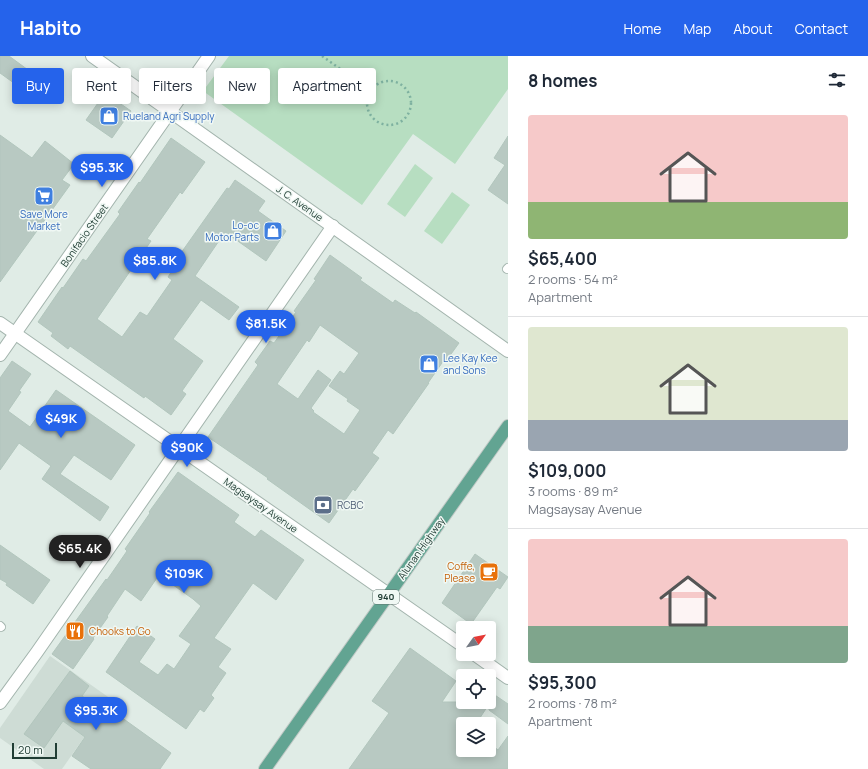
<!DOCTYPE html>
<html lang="en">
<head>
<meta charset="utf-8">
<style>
	:root { --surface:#fff; --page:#f2f2f3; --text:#1f2937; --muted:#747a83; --line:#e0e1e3; --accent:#2563eb }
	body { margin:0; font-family:Manrope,sans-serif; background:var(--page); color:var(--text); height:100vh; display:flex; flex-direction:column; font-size:15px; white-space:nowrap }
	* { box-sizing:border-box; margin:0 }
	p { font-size:13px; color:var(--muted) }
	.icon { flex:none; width:22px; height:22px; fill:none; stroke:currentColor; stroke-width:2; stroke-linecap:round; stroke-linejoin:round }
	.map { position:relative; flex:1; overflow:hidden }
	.details { display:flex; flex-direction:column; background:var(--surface); width:360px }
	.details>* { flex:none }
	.guide { position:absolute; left:12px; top:12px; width:380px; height:36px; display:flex; gap:8px }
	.needle { width:26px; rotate:57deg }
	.fabs { position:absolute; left:456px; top:565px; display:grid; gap:8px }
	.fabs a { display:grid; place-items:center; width:40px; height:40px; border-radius:4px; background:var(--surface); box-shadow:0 2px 10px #0003; font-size:20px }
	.scale { position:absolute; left:12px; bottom:10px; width:45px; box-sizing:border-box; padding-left:4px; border:2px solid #203d34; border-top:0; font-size:11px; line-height:14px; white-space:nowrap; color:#203d34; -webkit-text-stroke:3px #f0f8f4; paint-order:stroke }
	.price { position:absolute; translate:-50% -34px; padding:0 9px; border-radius:14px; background:var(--accent); color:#fff; font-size:13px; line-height:26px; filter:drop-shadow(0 1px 2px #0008) }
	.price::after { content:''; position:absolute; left:50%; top:24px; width:12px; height:9px; margin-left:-6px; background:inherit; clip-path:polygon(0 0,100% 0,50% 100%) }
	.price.on { background:#222; color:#fff }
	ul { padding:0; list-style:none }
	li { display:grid; align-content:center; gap:8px; height:212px; padding:0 20px }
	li+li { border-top:1px solid var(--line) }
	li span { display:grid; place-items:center; height:124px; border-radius:4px; color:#555 }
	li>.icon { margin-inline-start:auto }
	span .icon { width:72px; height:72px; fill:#fffc; stroke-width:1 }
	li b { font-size:17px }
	h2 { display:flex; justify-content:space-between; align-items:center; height:48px; padding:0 20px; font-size:17px }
	.chip { padding:0 14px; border-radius:4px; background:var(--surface); box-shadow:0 2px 10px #0003; font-size:14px; line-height:36px }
	.chip.on { background:var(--accent); color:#fff }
	header { display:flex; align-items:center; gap:24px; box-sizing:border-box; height:56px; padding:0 20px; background:var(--accent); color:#fff }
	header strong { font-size:19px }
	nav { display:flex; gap:22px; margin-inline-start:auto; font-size:14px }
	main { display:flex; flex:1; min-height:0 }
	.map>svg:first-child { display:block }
	.built { fill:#cedcd5 }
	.green { fill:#b7dec1 }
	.building { fill:#b8c9c2; stroke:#b2c6bd; fill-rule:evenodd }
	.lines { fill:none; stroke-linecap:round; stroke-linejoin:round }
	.service-casing { stroke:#a3b4ad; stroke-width:10 }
	.minor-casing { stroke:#a3b4ad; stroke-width:14 }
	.primary-casing { stroke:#c1c9c6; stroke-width:14 }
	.path { stroke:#7eb1a0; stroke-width:2.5; stroke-dasharray:2 3; stroke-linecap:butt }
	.service { stroke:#fff; stroke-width:8 }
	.minor { stroke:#fff; stroke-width:12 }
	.primary { stroke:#62a492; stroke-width:12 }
	.labels { text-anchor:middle; stroke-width:3; stroke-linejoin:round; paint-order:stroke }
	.shield { fill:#f0f8f4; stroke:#5e756e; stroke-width:1 }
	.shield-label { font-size:9px; font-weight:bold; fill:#203d34 }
	.shop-label { font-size:10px; fill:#366cbe; stroke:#f0f8f4; text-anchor:start }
	.street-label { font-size:10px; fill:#203d34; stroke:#f0f8f4 }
	.service-label { font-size:10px; fill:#4e5e75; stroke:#f0f8f4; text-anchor:start }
	.food-label { font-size:10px; fill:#c56008; stroke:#f0f8f4; text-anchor:end }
</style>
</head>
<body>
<header>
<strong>Habito</strong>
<nav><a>Home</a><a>Map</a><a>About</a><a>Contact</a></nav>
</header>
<main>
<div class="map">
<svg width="508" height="713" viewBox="0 0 508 713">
	<rect width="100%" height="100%" fill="#e0ece6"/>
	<polygon class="built" points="50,600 111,643 62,713 44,713 0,682 0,672"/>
	<g class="green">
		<polygon points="229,0 508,0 508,33 455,108 413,78 362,149 203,35"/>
		<polygon points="415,108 433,122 405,161 387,148"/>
		<polygon points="452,136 470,149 442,188 424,175"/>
	</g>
	<g class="building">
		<polygon points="0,0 9,0 35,19 25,35 0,17"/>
		<polygon points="105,37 131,55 112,82 86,64"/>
		<polygon points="0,79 32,102 45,85 74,108 62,124 70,129 0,226"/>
		<polygon points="508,80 508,148 488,134 505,109 494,102"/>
		<polygon points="171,82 205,106 182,138 180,136 147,183 151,185 97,263 122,281 140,256 147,260 172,224 168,221 178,206 176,204 227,132 229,133 235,124 265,145 258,155 286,175 266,205 225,176 195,220 239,251 229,264 201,244 173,283 203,305 182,335 186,338 171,359 145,340 144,342 70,290 68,293 51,280 53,277 38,266 62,231 63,232 83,203 86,205 120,158 118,156 139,126 140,127"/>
		<path d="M 330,199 L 362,222 L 360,224 L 393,247 L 395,244 L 415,257 L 416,256 L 459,287 L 446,305 L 444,304 L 428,327 L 429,327 L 393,378 L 388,374 L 372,397 L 379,402 L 355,435 L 353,433 L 329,467 L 267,423 L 268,422 L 208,381 L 258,309 L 255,306 L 270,285 L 274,287 L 296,256 L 294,255 L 316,224 L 314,223 ZM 320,269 L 359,297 L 344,318 L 340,315 L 329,330 L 348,343 L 347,345 L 360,354 L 344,378 L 313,356 L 314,355 L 311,352 L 331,324 L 318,314 L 298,343 L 277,328 L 307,284 L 309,286 Z"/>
		<polygon points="12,305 31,318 19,335 21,336 8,355 30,371 56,334 135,389 111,424 74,399 60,418 109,451 100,465 42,423 51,410 19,387 0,414 0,322"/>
		<polygon points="178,416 239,459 234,466 255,481 261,474 304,504 276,544 253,527 214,582 231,593 218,611 226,617 211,639 214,642 204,656 200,653 186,673 106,616 137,570 155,583 139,606 158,619 167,608 174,613 191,588 179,580 201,550 193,543 159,519 141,545 125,533 107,560 108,561 93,582 94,583 73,613 52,598 106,523 107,524 127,495 125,493 150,457 149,456"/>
		<polygon points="0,489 50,524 33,548 6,529 7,527 0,523"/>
		<polygon points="475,498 508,521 500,533 497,531 471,568 442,547"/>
		<polygon points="410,592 456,625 442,646 489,646 489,635 508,648 508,668 489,654 489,648 476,668 463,668 463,694 489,694 489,687 498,694 508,680 508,713 349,713 389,657 372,645"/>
		<polygon points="70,615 89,630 82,640 104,655 107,651 171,697 160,713 91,713 72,700 85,681 63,665 44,692 24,678"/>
	</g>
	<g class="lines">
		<g class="service-casing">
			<g id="service">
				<polyline points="507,213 508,212"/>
				<polyline points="0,570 1,571"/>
			</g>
		</g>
		<g class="minor-casing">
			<g id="minor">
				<polyline points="92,0 508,295"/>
				<polyline points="0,267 463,590"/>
				<polyline points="0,299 209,0"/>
				<polyline points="474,598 508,622"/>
				<polyline points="0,647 37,596 333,170"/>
			</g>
		</g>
		<g class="primary-casing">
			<polyline id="primary" points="265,713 508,370"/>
		</g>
		<g class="path">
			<polyline points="322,0 370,34"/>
			<circle cx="389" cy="47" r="22"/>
		</g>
		<use href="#service" class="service"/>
		<use href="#minor" class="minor"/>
		<use href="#primary" class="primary"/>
	</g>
	<defs>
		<g id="shop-square" transform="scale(1)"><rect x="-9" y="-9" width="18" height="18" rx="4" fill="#3f7fe0" stroke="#f0f8f4"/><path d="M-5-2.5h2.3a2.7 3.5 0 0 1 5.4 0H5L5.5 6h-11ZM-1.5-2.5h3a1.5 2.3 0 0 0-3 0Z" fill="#fff"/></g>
		<g id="supermarket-square" transform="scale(1)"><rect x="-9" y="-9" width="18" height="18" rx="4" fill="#3f7fe0" stroke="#f0f8f4"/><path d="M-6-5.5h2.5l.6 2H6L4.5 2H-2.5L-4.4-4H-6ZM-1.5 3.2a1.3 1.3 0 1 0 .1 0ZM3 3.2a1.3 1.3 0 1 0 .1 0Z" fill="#fff"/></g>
		<g id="bank-square" transform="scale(1)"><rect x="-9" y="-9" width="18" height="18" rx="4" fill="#5c6f8a" stroke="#f0f8f4"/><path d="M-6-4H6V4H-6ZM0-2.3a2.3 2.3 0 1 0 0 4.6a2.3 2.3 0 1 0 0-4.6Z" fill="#fff"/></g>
		<g id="cafe-square" transform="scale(1)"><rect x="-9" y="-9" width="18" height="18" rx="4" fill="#e8710a" stroke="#f0f8f4"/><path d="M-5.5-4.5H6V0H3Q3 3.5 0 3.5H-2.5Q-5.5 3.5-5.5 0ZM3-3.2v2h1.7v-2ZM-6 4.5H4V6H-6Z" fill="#fff"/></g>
		<g id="restaurant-square" transform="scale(1)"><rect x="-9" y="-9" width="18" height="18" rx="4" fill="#e8710a" stroke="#f0f8f4"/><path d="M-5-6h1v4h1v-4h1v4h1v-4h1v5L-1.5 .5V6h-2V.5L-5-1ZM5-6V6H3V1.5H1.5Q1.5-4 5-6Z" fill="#fff"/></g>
	</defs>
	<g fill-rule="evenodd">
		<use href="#shop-square" x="109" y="60"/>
		<use href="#supermarket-square" x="44" y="140"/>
		<use href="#shop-square" x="273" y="175"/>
		<use href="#shop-square" x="429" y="308"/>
		<use href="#bank-square" x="323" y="449"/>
		<use href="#cafe-square" x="489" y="516"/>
		<use href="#restaurant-square" x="75" y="575"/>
	</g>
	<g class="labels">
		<rect class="shield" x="373" y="534" width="26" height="14" rx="3"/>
		<g class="shield-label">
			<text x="386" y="544">940</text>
		</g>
		<g class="shop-label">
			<text x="123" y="64">Rueland Agri Supply</text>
			<text x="44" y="162" text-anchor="middle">Save More<tspan x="44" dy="12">Market</tspan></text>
			<text x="259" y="173" text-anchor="end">Lo-oc<tspan x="259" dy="12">Motor Parts</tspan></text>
			<text x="443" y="306">Lee Kay Kee<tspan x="443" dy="12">and Sons</tspan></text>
		</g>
		<g class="street-label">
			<text transform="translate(300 147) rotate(35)" y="4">J. C. Avenue</text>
			<text transform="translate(84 179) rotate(-55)" y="4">Bonifacio Street</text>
			<text transform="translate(261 449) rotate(35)" y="4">Magsaysay Avenue</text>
			<text transform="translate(421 492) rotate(-55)" y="4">Alunan Highway</text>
		</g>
		<g class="service-label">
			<text x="337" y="453">RCBC</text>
		</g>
		<g class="food-label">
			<text x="475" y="514">Coffe,<tspan x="475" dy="12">Please</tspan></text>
			<text x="89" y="579" text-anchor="start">Chooks to Go</text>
		</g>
	</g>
</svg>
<div class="fabs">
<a><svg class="needle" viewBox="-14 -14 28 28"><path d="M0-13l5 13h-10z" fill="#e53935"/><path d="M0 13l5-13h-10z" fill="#747a83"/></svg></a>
<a><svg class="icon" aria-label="locate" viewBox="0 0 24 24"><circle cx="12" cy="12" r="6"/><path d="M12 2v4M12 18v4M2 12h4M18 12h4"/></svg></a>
<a><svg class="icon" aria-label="layers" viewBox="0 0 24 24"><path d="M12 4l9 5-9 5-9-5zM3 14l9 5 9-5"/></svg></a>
</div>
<div class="scale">20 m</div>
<b class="price" style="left:102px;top:132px">$95.3K</b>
<b class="price" style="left:155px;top:225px">$85.8K</b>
<b class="price" style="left:266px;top:288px">$81.5K</b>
<b class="price" style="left:61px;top:383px">$49K</b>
<b class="price" style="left:187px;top:412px">$90K</b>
<b class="price on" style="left:80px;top:513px">$65.4K</b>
<b class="price" style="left:184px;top:538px">$109K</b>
<b class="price" style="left:96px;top:675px">$95.3K</b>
<div class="guide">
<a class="chip on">Buy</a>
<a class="chip">Rent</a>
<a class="chip">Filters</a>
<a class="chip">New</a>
<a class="chip">Apartment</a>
</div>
</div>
<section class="details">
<h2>8 homes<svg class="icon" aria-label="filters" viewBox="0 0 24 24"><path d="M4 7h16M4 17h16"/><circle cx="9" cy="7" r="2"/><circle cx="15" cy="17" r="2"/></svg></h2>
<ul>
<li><span style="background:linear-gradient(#f6c9c9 70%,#8fb573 0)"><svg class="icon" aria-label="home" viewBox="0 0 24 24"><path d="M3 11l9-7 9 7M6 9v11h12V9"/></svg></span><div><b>$65,400</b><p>2 rooms · 54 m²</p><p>Apartment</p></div></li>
<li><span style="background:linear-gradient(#dfe7d0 75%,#9aa5b1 0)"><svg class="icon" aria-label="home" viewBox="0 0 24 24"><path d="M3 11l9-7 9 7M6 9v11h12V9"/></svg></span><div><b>$109,000</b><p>3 rooms · 89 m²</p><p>Magsaysay Avenue</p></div></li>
<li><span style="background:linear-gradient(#f6c9c9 70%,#7fa58c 0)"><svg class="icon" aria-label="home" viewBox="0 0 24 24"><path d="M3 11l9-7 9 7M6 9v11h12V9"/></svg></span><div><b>$95,300</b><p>2 rooms · 78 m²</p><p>Apartment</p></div></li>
</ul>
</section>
</main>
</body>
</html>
